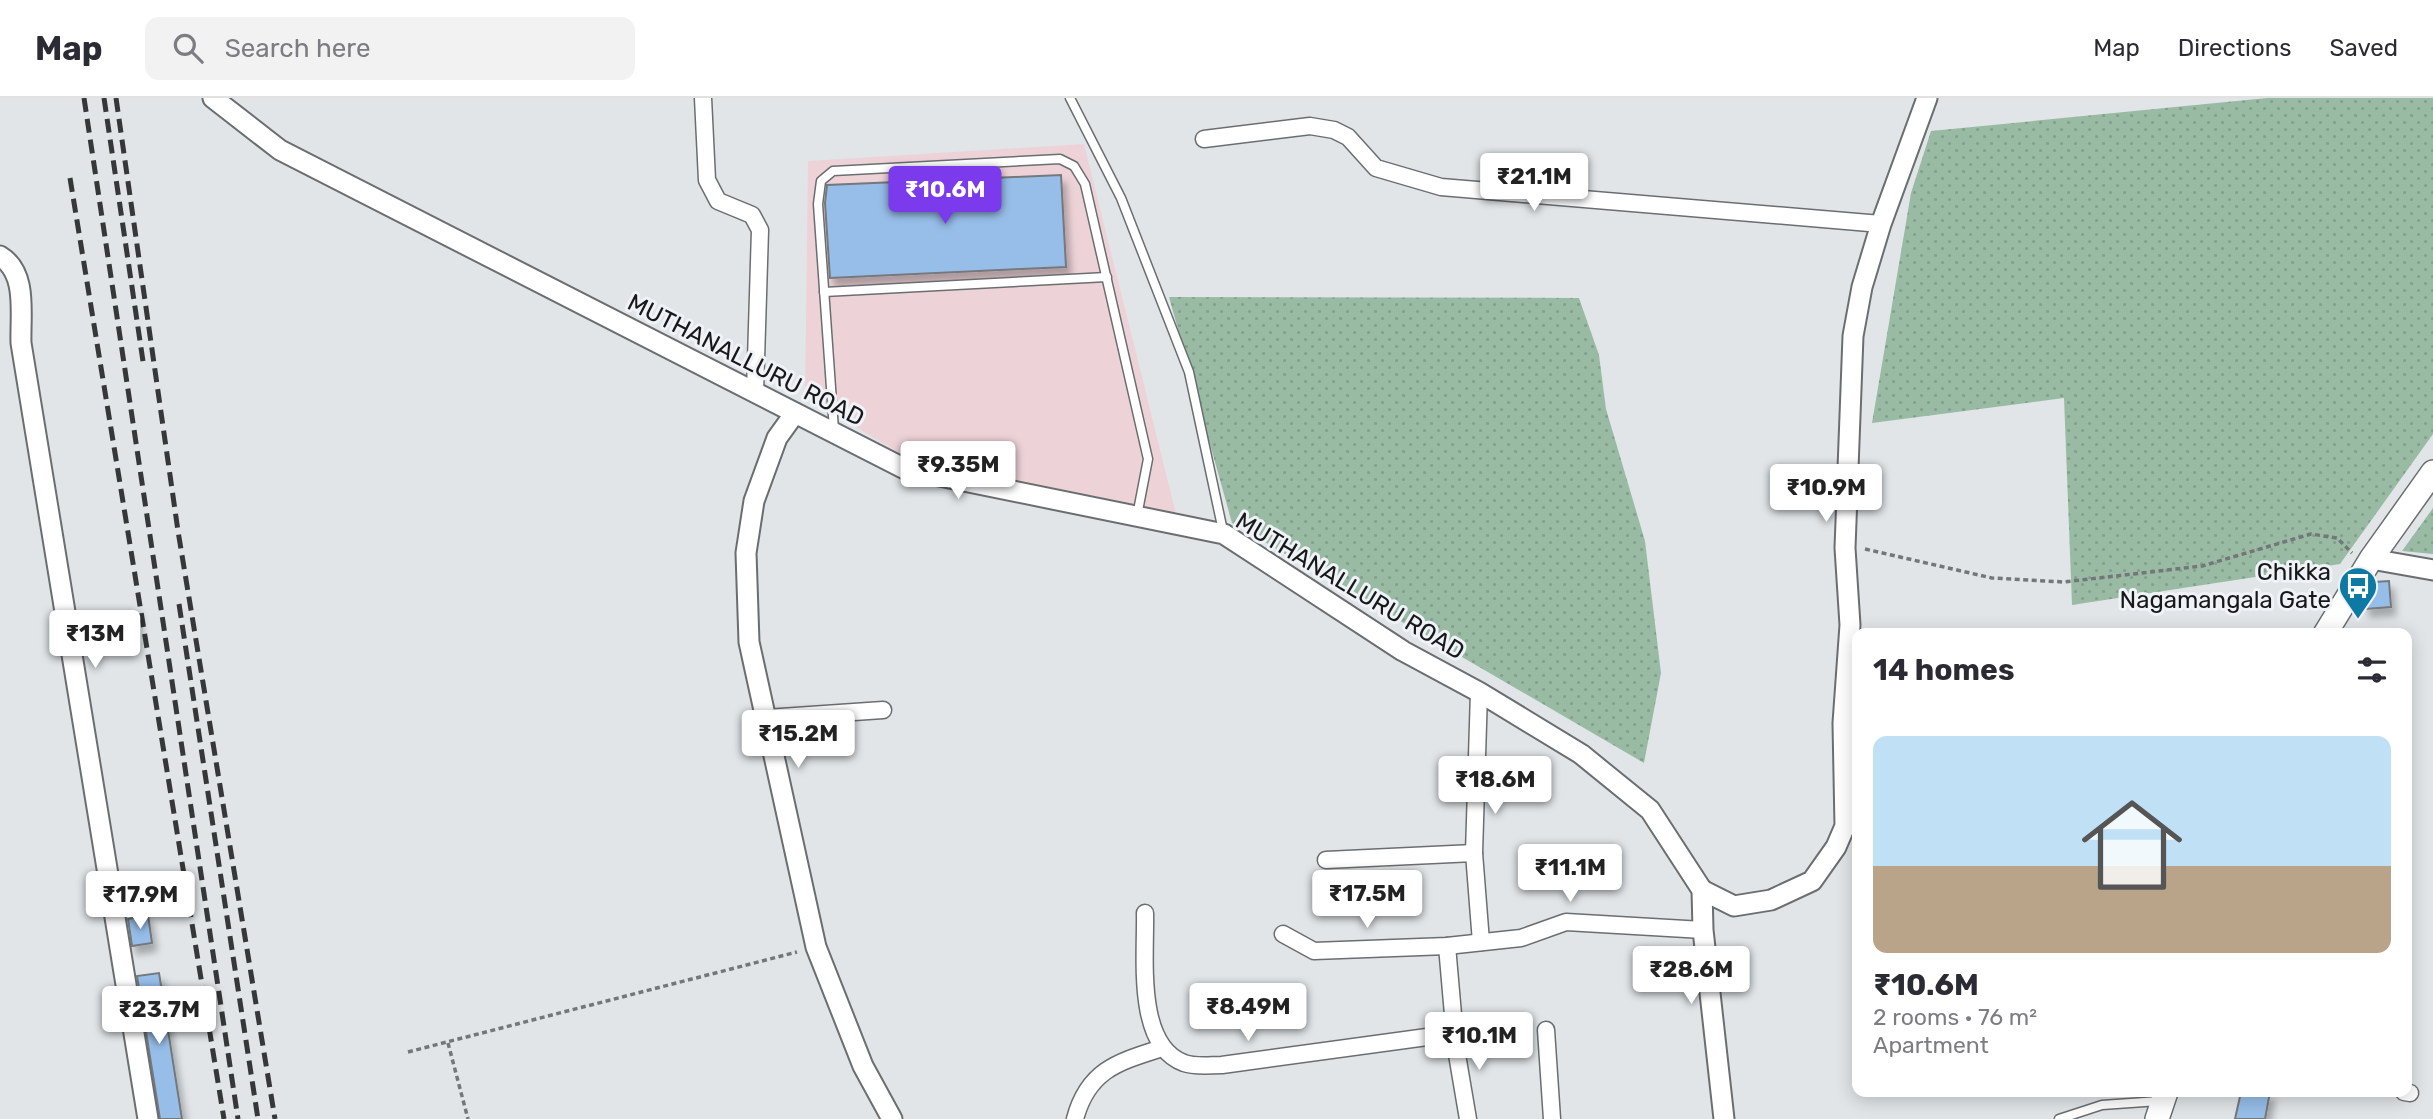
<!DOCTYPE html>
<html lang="en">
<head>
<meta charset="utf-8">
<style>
	:root { --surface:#fff; --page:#f2f2f3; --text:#2b2b33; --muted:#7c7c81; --line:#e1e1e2; --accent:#7c3aed }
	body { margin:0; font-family:Rubik,sans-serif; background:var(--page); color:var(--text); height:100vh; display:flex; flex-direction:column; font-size:26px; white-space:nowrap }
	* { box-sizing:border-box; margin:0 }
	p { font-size:23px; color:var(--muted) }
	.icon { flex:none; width:38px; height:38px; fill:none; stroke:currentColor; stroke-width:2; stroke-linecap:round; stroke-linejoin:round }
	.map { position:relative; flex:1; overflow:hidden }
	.side { position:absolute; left:1852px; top:530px; width:560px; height:469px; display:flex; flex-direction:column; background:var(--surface); border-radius:14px; box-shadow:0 4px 18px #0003 }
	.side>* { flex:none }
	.price { position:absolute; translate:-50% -60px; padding:0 16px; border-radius:7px; background:#fff; color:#222; font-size:23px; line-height:46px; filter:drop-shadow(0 2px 4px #0008) }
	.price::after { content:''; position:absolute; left:50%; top:42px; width:21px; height:16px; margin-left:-10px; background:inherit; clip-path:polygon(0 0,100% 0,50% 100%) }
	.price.selected { background:var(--accent); color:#fff }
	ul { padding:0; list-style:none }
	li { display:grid; align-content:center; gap:14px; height:371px; padding:0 21px }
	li+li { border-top:2px solid var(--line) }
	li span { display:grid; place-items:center; height:217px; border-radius:14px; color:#555 }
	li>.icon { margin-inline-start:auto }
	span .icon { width:126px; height:126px; fill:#fffc; stroke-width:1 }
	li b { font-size:30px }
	h2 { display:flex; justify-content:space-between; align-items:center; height:84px; padding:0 21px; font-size:30px }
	header { display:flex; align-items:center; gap:42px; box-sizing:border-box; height:98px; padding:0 35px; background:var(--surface); border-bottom:2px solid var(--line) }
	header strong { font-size:33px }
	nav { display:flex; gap:38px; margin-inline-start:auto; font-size:24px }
	.search { width:490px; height:63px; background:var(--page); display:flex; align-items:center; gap:18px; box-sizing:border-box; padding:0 24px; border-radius:14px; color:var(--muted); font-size:26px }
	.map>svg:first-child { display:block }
	.education { fill:#edd3d8 }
	.grass { fill:url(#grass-dots) }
	.building { fill:#97bee9; stroke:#75787b; stroke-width:2; filter:url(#shadow) }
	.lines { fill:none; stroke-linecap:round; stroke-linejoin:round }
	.service-casing { stroke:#6b6e71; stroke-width:11 }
	.minor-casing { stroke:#6b6e71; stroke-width:19 }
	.tertiary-casing { stroke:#6b6e71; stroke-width:23 }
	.secondary-casing { stroke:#6b6e71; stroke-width:26 }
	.path { stroke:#747779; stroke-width:3.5; stroke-dasharray:5 3.5; stroke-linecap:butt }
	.service { stroke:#fff; stroke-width:8 }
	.minor { stroke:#fff; stroke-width:16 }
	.tertiary { stroke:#fff; stroke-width:19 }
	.secondary { stroke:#fff; stroke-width:23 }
	.rail { stroke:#363739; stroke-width:5; stroke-dasharray:14 7; stroke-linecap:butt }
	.labels { text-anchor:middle; stroke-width:6; stroke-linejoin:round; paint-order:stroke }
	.street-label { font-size:24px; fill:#171819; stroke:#eff2f6 }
	.poi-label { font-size:24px; fill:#171819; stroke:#eff2f6; text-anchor:end }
</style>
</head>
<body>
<header>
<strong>Map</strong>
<div class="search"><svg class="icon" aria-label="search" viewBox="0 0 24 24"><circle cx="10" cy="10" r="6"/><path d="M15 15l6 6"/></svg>Search here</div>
<nav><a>Map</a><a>Directions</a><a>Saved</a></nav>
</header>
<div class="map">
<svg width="2433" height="1021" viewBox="0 0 2433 1021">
	<defs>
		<pattern id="grass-dots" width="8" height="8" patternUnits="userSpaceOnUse" patternTransform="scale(1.75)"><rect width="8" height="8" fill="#99bba4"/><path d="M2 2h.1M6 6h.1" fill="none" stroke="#83a08d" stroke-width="1.8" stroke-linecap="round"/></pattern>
		<filter id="shadow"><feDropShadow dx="4.5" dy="8" stdDeviation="3.5" flood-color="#0004"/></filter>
	</defs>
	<rect width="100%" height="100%" fill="#e1e5e8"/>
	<polygon class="education" points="1084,46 1176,416 908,360 805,299 808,63"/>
	<g class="grass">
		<polygon points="2267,0 2433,0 2433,336 2340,466 2072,507 2064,300 1872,325 1911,95 1931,33"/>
		<polygon points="1169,199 1579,200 1599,257 1606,311 1645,443 1661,575 1644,665 1232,425"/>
		<polygon points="2433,410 2433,456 2402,453"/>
	</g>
	<g class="building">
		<polygon points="1061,77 1066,169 830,180 825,105 827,87"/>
		<polygon points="2389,483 2391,509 2365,511 2365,498 2374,484"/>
		<polygon points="148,817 152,845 132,848 128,821"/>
		<polygon points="159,875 182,1021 160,1021 137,878"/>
		<polygon points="2241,994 2270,994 2265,1021 2235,1021"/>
	</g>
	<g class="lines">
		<g class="service-casing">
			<g id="service">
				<polyline points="1070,0 1121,100 1189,274 1223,433"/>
				<polyline points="824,194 1107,179"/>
				<polyline points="834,332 818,106 821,83 833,73 1060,61 1074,68 1085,86 1148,361 1137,418"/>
				<polyline points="2059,1021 2102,1007 2159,1003"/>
			</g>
		</g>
		<g class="minor-casing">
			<g id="minor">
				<polyline points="703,0 707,82 718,103 752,117 760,132 755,294"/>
				<polyline points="1204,41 1310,28 1334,32 1348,39 1376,70 1441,89 1881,126"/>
				<polyline points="1479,594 1474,755 1481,844"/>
				<polyline points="766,620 883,612"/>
				<polyline points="1326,762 1474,755"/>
				<path d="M 1145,815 C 1146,858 1135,947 1184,965 C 1194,969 1210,967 1222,967 L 1449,936 L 1454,928 L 1447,848"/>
				<polyline points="1283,836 1314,853 1447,848 1521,840 1566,824 1703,832"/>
				<polyline points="1546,932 1552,1021"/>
				<polyline points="1453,933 1468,1021"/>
				<polyline points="2404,994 2410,995"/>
				<path d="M 1075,1021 C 1088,972 1118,964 1162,950"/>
			</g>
		</g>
		<g class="tertiary-casing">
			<g id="tertiary">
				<polyline points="213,0 280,52 905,371 1224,436 1403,553 1479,594 1581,656 1650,712 1702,792 1703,832 1724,1021"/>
				<path d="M 0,158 C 28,175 20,216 21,245 L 148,1021"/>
				<polyline points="795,315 777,340 754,403 746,455 749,544 816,849 863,968 892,1021"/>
				<polyline points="2371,461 2433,472"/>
				<polyline points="1702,792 1734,808 1771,802 1812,783 1836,749 1845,728 1843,625 1850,527 1845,450 1853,238 1862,189 1881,126 1927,0"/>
			</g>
		</g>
		<g class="secondary-casing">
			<g id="secondary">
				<polyline points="2325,536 2371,461 2433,374"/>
				<polyline points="2157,1021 2166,994"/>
			</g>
		</g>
		<g class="path">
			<polyline points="1865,451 1992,480 2064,484 2202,468 2311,436 2337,440 2352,455"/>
			<polyline points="448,945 468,1021"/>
			<polyline points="408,954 797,854"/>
		</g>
		<use href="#service" class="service"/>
		<use href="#minor" class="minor"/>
		<use href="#tertiary" class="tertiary"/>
		<use href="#secondary" class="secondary"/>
		<g class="rail">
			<polyline points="84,0 238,1021"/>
			<polyline points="104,0 144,270"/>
			<polyline points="116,0 178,433 275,1021"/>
			<polyline points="70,80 224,1021"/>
			<polyline points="179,506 258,1021"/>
		</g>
	</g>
	<defs>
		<g id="bus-pin" transform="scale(2.0125)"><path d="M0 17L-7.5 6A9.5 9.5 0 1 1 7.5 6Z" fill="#0e7aa4" stroke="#eff2f6"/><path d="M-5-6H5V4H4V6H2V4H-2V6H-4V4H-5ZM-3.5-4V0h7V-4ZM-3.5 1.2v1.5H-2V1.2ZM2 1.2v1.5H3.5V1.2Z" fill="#fff"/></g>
	</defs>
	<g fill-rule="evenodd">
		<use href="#bus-pin" x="2358" y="488"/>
	</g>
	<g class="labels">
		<g class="street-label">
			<text transform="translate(746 262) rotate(27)" y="8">MUTHANALLURU ROAD</text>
			<text transform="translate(1350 488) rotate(31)" y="8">MUTHANALLURU ROAD</text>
		</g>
		<g class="poi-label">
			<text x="2331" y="482">Chikka<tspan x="2331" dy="28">Nagamangala Gate</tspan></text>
		</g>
	</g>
</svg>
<b class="price" style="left:1534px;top:115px">₹21.1M</b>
<b class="price selected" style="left:945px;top:128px">₹10.6M</b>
<b class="price" style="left:958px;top:403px">₹9.35M</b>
<b class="price" style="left:1826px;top:426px">₹10.9M</b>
<b class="price" style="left:95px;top:572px">₹13M</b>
<b class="price" style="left:798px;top:672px">₹15.2M</b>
<b class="price" style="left:1495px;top:718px">₹18.6M</b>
<b class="price" style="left:1570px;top:806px">₹11.1M</b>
<b class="price" style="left:1367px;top:832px">₹17.5M</b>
<b class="price" style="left:140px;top:833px">₹17.9M</b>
<b class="price" style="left:1691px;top:908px">₹28.6M</b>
<b class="price" style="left:1248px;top:945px">₹8.49M</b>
<b class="price" style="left:159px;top:948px">₹23.7M</b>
<b class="price" style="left:1479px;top:974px">₹10.1M</b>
<section class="side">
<h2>14 homes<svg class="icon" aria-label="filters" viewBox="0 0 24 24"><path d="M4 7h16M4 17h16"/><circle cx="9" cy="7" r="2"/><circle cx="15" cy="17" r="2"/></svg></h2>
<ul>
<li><span style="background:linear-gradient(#bfe0f5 60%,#b9a48a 0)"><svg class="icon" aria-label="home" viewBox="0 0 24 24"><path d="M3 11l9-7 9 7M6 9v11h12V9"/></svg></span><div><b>₹10.6M</b><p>2 rooms · 76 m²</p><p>Apartment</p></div></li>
</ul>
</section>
</div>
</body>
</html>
